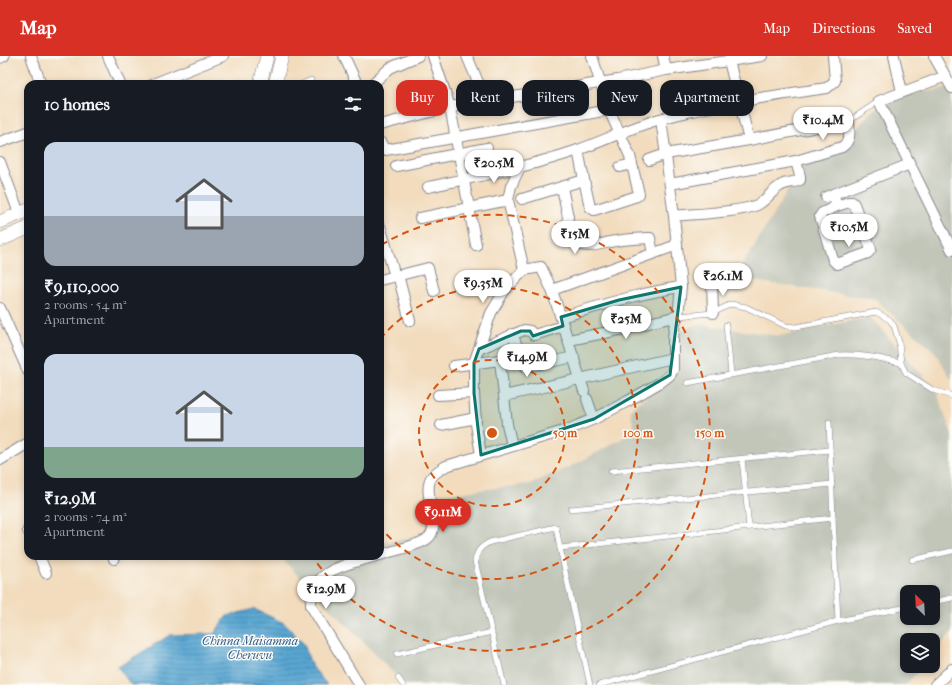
<!DOCTYPE html>
<html lang="en">
<head>
<meta charset="utf-8">
<style>
	:root { --surface:#171b24; --page:#242831; --text:#f1f3f6; --muted:#9ea1a6; --accent:#d93025 }
	body { margin:0; font-family:"IM FELL French Canon",serif; background:var(--page); color:var(--text); height:100vh; display:flex; flex-direction:column; font-size:15px; white-space:nowrap }
	* { box-sizing:border-box; margin:0 }
	p { font-size:13px; color:var(--muted) }
	.icon { flex:none; width:22px; height:22px; fill:none; stroke:currentColor; stroke-width:2; stroke-linecap:round; stroke-linejoin:round }
	.map { position:relative; flex:1; overflow:hidden }
	.drawer { position:absolute; left:24px; top:24px; width:360px; height:480px; display:flex; flex-direction:column; background:var(--surface); border-radius:12px; box-shadow:0 2px 6px #0003 }
	.drawer>* { flex:none }
	.guide { position:absolute; left:396px; top:24px; width:380px; height:36px; display:flex; gap:8px }
	.needle { width:26px; rotate:336deg }
	.buttons { position:absolute; left:900px; top:529px; display:grid; gap:8px }
	.buttons a { display:grid; place-items:center; width:40px; height:40px; border-radius:8px; background:var(--surface); box-shadow:0 2px 6px #0003; font-size:20px }
	.price { position:absolute; translate:-50% -34px; padding:0 9px; border-radius:14px; background:#fff; color:#222; font-size:13px; line-height:26px; filter:drop-shadow(0 1px 2px #0008) }
	.price::after { content:''; position:absolute; left:50%; top:24px; width:12px; height:9px; margin-left:-6px; background:inherit; clip-path:polygon(0 0,100% 0,50% 100%) }
	.price.on { background:var(--accent); color:#fff }
	ul { padding:0; list-style:none }
	li { display:grid; align-content:center; gap:8px; height:212px; padding:0 20px }
	li span { display:grid; place-items:center; height:124px; border-radius:12px; color:#555 }
	li>.icon { margin-inline-start:auto }
	span .icon { width:72px; height:72px; fill:#fffc; stroke-width:1 }
	li b { font-size:17px }
	h2 { display:flex; justify-content:space-between; align-items:center; height:48px; padding:0 20px; font-size:17px }
	.pill { padding:0 14px; border-radius:12px; background:var(--surface); box-shadow:0 2px 6px #0003; font-size:14px; line-height:36px }
	.pill.on { background:var(--accent); color:#fff }
	header { display:flex; align-items:center; gap:24px; box-sizing:border-box; height:56px; padding:0 20px; background:var(--accent); color:#fff }
	header strong { font-size:19px }
	nav { display:flex; gap:22px; margin-inline-start:auto; font-size:14px }
	.map>svg:first-child { display:block }
	.industrial { fill:#c2c6b9; fill-rule:evenodd }
	.water { fill:url(#water-rules); stroke:#3a6a98 }
	.lines { fill:none; stroke-linecap:round; stroke-linejoin:round }
	.service-casing { stroke:#86868e; stroke-width:6 }
	.minor-casing { stroke:#86868e; stroke-width:12 }
	.tertiary-casing { stroke:#86868e; stroke-width:14 }
	.service { stroke:#fff; stroke-width:5 }
	.minor { stroke:#fff; stroke-width:10 }
	.tertiary { stroke:#fff; stroke-width:13 }
	.marked { fill:#0f766e; fill-opacity:0.2; stroke:#0f766e; stroke-width:3; stroke-linejoin:round }
	.ring { fill:none; stroke:#d45514; stroke-width:2; stroke-dasharray:7 5 }
	.labels { text-anchor:middle; stroke-width:3; stroke-linejoin:round; paint-order:stroke }
	.water-label { font-size:12px; font-style:italic; fill:#305987; stroke:#fdfcf7 }
	.centre { fill:#d45514; stroke:#fdfcf7; stroke-width:2 }
	.ring-label { font-size:12px; text-anchor:middle; font-weight:bold; fill:#d45514; stroke:#fdfcf7; stroke-width:3; stroke-linejoin:round; paint-order:stroke }
</style>
</head>
<body>
<header>
<strong>Map</strong>
<nav><a>Map</a><a>Directions</a><a>Saved</a></nav>
</header>
<div class="map">
<svg width="952" height="629" viewBox="0 0 952 629">
	<defs>
		<pattern id="water-rules" width="6" height="5" patternUnits="userSpaceOnUse"><rect width="6" height="5" fill="#58a6d2"/><path d="M0 2.5h6" fill="none" stroke="#4888ae"/></pattern>
	</defs>
	<rect width="100%" height="100%" fill="#fdfcf7"/>
	<filter id="ink" filterUnits="userSpaceOnUse"><feTurbulence type="fractalNoise" baseFrequency=".025" numOctaves="2"/><feDisplacementMap in="SourceGraphic" scale="8" xChannelSelector="R" yChannelSelector="G"/><feConvolveMatrix kernelMatrix="1 2 1 2 8 2 1 2 1" color-interpolation-filters="sRGB"/></filter>
	<filter id="wash" filterUnits="userSpaceOnUse"><feTurbulence type="fractalNoise" baseFrequency=".012" numOctaves="4" result="noise"/><feDisplacementMap in="SourceGraphic" scale="16" xChannelSelector="R" yChannelSelector="G"/><feGaussianBlur stdDeviation="0.9" result="paint"/><feColorMatrix in="noise" values="0 0 0 0 0 0 0 0 0 0 0 0 0 0 0 0 0 1.4 0 .05"/><feComposite in="paint" operator="in"/></filter>
	<g filter="url(#wash)">
		<rect width="100%" height="100%" fill="#f2dcbd"/>
		<g class="industrial">
			<polygon points="952,32 952,324 935,296 875,243 735,222 803,109 843,89 869,58 896,40"/>
			<path d="M 870,261 L 936,334 L 952,379 L 952,576 L 933,598 L 933,584 L 907,584 L 907,610 L 922,610 L 906,629 L 405,629 L 284,505 L 309,500 L 380,500 L 380,487 L 429,478 L 423,441 L 530,428 L 580,406 L 635,375 L 630,354 L 674,318 L 674,278 L 697,268 L 779,280 ZM 907,536 L 933,536 L 933,562 L 907,562 Z"/>
		</g>
		<polygon class="water" points="254,553 284,567 304,588 311,609 327,629 131,629 118,611 170,579 214,578 227,560"/>
	</g>
	<g filter="url(#ink)">
		<g class="lines">
			<g class="service-casing">
				<g id="service">
					<polyline points="302,28 311,24"/>
					<polyline points="849,65 879,45"/>
					<polyline points="678,260 713,257 731,248 746,251 786,270 796,271 876,256 890,264 894,270 899,286 901,307 906,317 933,334 952,340"/>
					<polyline points="726,269 731,318"/>
					<path d="M 687,327 L 839,299 C 861,298 880,302 901,307"/>
					<polyline points="742,403 749,471"/>
					<polyline points="611,415 830,394"/>
					<polyline points="571,453 832,428"/>
					<polyline points="833,462 838,565"/>
					<polyline points="560,492 590,629"/>
					<polyline points="912,504 952,495"/>
					<polyline points="933,546 952,542"/>
					<polyline points="397,598 492,576"/>
					<polyline points="398,622 403,629"/>
					<path d="M 504,629 L 475,505 C 477,495 480,491 490,486 L 556,471 L 560,492 L 833,462 L 829,366"/>
					<polyline points="599,629 838,565 907,551"/>
				</g>
			</g>
			<g class="minor-casing">
				<g id="minor">
					<polyline points="31,0 41,28"/>
					<polyline points="108,0 120,28"/>
					<polyline points="344,0 357,28"/>
					<polyline points="433,0 450,51 476,189"/>
					<polyline points="467,0 486,45"/>
					<polyline points="663,0 666,14"/>
					<polyline points="894,0 902,36"/>
					<polyline points="934,0 952,32"/>
					<polyline points="0,2 4,0"/>
					<polyline points="729,5 749,84"/>
					<polyline points="946,20 879,45 952,194"/>
					<polyline points="153,28 223,0"/>
					<polyline points="372,28 390,12 418,0"/>
					<polyline points="380,69 450,51 618,24 666,14 762,0"/>
					<polyline points="0,86 28,76"/>
					<polyline points="380,86 385,94 391,93 609,54"/>
					<path d="M 649,104 L 666,98 L 749,84 L 849,65 C 849,75 852,84 842,91 L 796,105"/>
					<polyline points="0,106 19,157"/>
					<polyline points="396,110 487,92"/>
					<polyline points="620,111 632,108"/>
					<polyline points="584,124 590,151 594,154 637,140 639,138 630,100 609,54 592,0"/>
					<path d="M 670,128 L 796,105 L 800,120 L 800,124 C 792,128 787,125 780,130 C 772,135 767,143 759,148 C 746,156 693,158 674,160"/>
					<path d="M 428,131 C 478,120 529,111 578,94 C 606,84 632,71 660,63 C 715,48 771,40 827,32 L 835,25 L 833,0"/>
					<path d="M 562,131 L 568,161 L 567,167 L 574,186 C 588,194 601,187 616,185 C 626,183 637,183 647,182 L 650,182 L 653,198"/>
					<polyline points="833,138 837,150 849,146 852,146 854,148 871,193 868,197 837,208 833,204 820,160 822,157 837,150"/>
					<polyline points="826,141 910,108"/>
					<polyline points="522,143 584,124 578,94"/>
					<polyline points="420,162 508,144"/>
					<polyline points="380,170 395,220"/>
					<polyline points="524,214 541,211 552,234 584,335"/>
					<polyline points="398,219 410,265"/>
					<polyline points="380,224 428,212 434,235"/>
					<polyline points="712,225 713,257"/>
					<polyline points="552,234 677,189"/>
					<polyline points="0,252 28,315"/>
					<path d="M 561,261 C 600,250 639,237 681,231"/>
					<polyline points="512,278 526,311 574,301"/>
					<polyline points="569,284 624,273 678,260"/>
					<polyline points="479,293 524,274 530,275 534,279 563,270"/>
					<polyline points="454,310 500,304 504,340 673,302"/>
					<polyline points="438,339 474,337"/>
					<polyline points="504,340 507,368 512,390"/>
					<polyline points="587,343 594,363"/>
					<polyline points="441,369 476,362"/>
					<polyline points="481,399 476,368 474,337 474,307 491,257 505,234 524,214 508,144 511,130 520,111"/>
					<polyline points="0,404 28,387"/>
					<polyline points="28,474 28,475"/>
					<path d="M 380,499 C 391,495 418,490 427,483 C 443,471 423,441 430,424 C 432,418 441,413 446,410 L 567,374 L 594,363 L 628,345 L 661,326 L 670,319 L 673,314 L 673,282 L 675,266 L 678,260 L 681,231 L 674,160 L 661,63"/>
					<polyline points="39,500 46,517"/>
					<polyline points="113,500 114,503"/>
					<path d="M 359,629 L 311,550 C 310,512 348,509 376,500"/>
					<polyline points="935,629 952,613"/>
				</g>
			</g>
			<g class="tertiary-casing">
				<g id="tertiary">
					<polyline points="260,28 267,0"/>
					<polyline points="275,28 282,0"/>
					<polyline points="0,166 28,154"/>
					<polyline points="0,184 28,172"/>
				</g>
			</g>
			<use href="#service" class="service"/>
			<use href="#minor" class="minor"/>
			<use href="#tertiary" class="tertiary"/>
		</g>
	</g>
	<path class="marked" d="M 681,231 L 670,319 L 594,363 L 481,399 L 474,337 L 474,307 L 479,293 L 521,275 L 530,275 L 533,280 L 563,270 L 561,261 L 619,244 Z"/>
	<g class="ring">
		<circle cx="492" cy="377" r="73"/>
		<path d="M380 283A146 146 0 1 1 380 471"/>
		<path d="M381 189A218 218 0 1 1 312 500"/>
	</g>
	<g class="labels">
		<g class="water-label">
			<text x="250" y="589">Chinna Maisamma<tspan x="250" dy="14">Cheruvu</tspan></text>
		</g>
	</g>
	<circle cx="492" cy="377" r="6" class="centre"/>
	<g class="ring-label">
		<text x="565" y="381">50 m</text>
		<text x="638" y="381">100 m</text>
		<text x="710" y="381">150 m</text>
	</g>
</svg>
<div class="buttons">
<a><svg class="needle" viewBox="-14 -14 28 28"><path d="M0-13l5 13h-10z" fill="#e53935"/><path d="M0 13l5-13h-10z" fill="#9ea1a6"/></svg></a>
<a><svg class="icon" aria-label="layers" viewBox="0 0 24 24"><path d="M12 4l9 5-9 5-9-5zM3 14l9 5 9-5"/></svg></a>
</div>
<b class="price" style="left:823px;top:85px">₹10.4M</b>
<b class="price" style="left:494px;top:128px">₹20.5M</b>
<b class="price" style="left:849px;top:192px">₹10.5M</b>
<b class="price" style="left:575px;top:199px">₹15M</b>
<b class="price" style="left:723px;top:241px">₹26.1M</b>
<b class="price" style="left:483px;top:248px">₹9.35M</b>
<b class="price" style="left:626px;top:284px">₹25M</b>
<b class="price" style="left:527px;top:322px">₹14.9M</b>
<b class="price on" style="left:443px;top:477px">₹9.11M</b>
<b class="price" style="left:326px;top:554px">₹12.9M</b>
<div class="guide">
<a class="pill on">Buy</a>
<a class="pill">Rent</a>
<a class="pill">Filters</a>
<a class="pill">New</a>
<a class="pill">Apartment</a>
</div>
<section class="drawer">
<h2>10 homes<svg class="icon" aria-label="filters" viewBox="0 0 24 24"><path d="M4 7h16M4 17h16"/><circle cx="9" cy="7" r="2"/><circle cx="15" cy="17" r="2"/></svg></h2>
<ul>
<li><span style="background:linear-gradient(#c9d6e8 60%,#9aa5b1 0)"><svg class="icon" aria-label="home" viewBox="0 0 24 24"><path d="M3 11l9-7 9 7M6 9v11h12V9"/></svg></span><div><b>₹9,110,000</b><p>2 rooms · 54 m²</p><p>Apartment</p></div></li>
<li><span style="background:linear-gradient(#c9d6e8 75%,#7fa58c 0)"><svg class="icon" aria-label="home" viewBox="0 0 24 24"><path d="M3 11l9-7 9 7M6 9v11h12V9"/></svg></span><div><b>₹12.9M</b><p>2 rooms · 74 m²</p><p>Apartment</p></div></li>
</ul>
</section>
</div>
</body>
</html>
